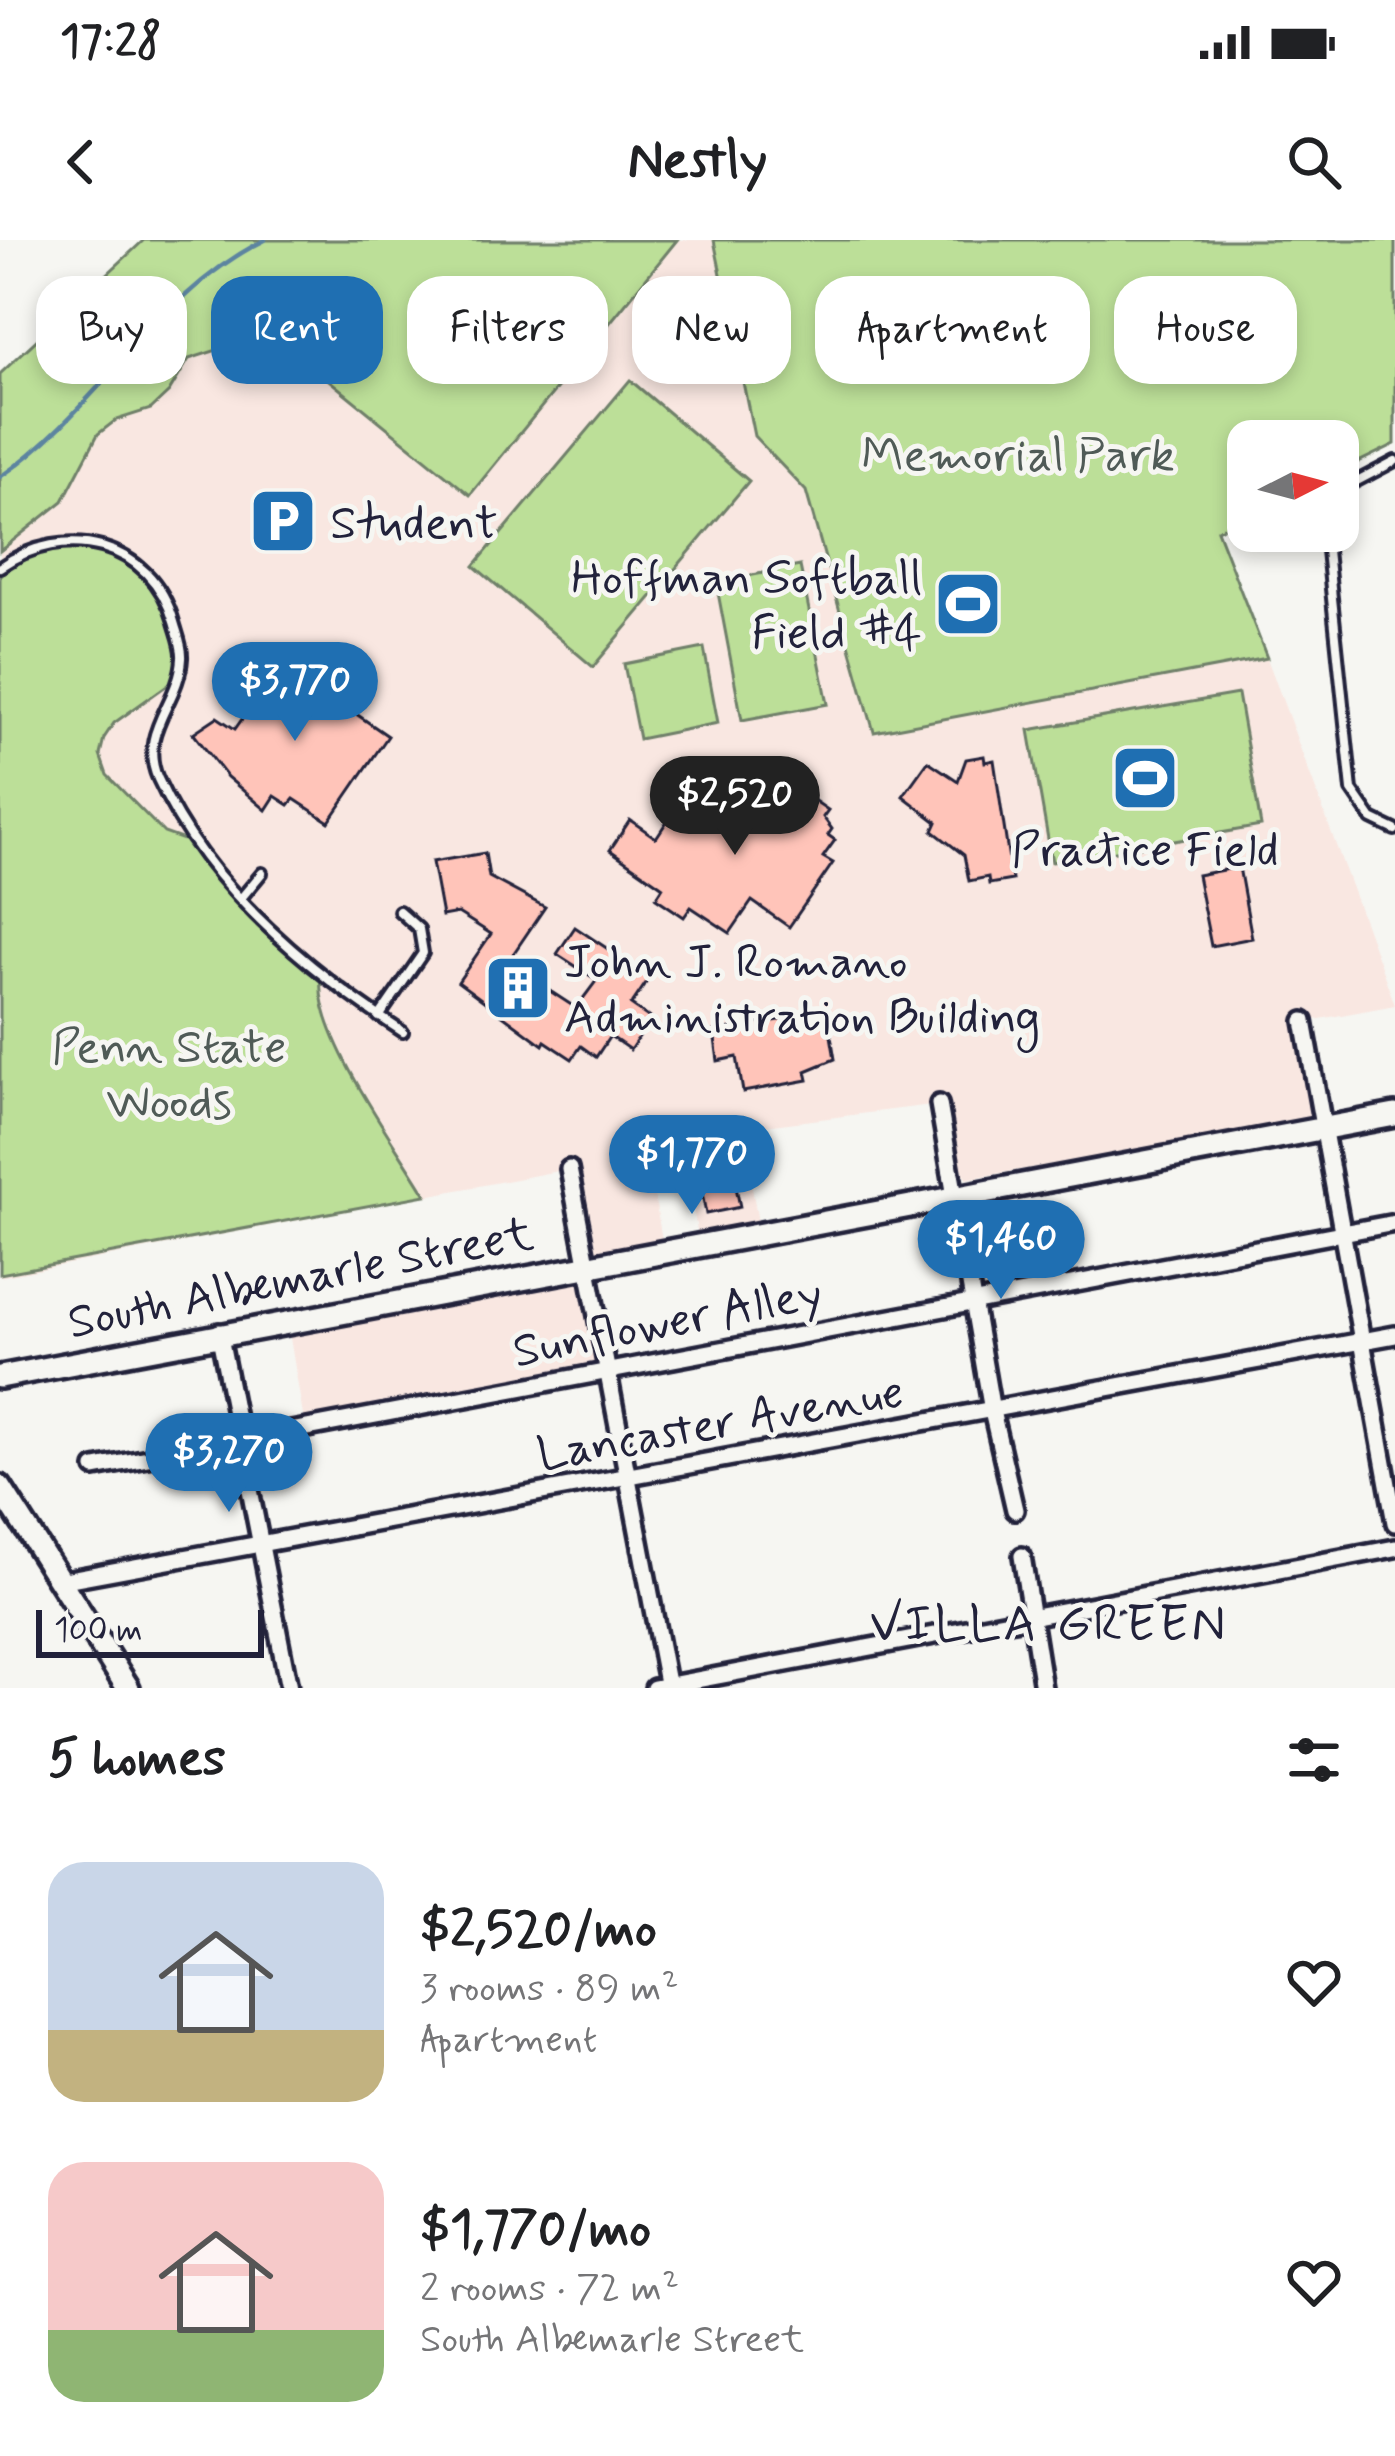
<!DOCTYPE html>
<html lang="en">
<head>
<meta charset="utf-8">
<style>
	:root { --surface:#fff; --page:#f6f6f6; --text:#202124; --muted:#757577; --accent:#1f6fb2 }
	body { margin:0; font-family:Mynerve,sans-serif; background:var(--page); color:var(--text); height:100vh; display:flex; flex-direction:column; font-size:45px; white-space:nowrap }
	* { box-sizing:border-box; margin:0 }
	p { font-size:39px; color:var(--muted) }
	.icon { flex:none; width:66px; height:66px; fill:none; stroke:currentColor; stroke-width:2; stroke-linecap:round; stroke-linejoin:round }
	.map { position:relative; height:1448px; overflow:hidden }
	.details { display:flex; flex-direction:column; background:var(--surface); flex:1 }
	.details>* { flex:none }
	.hud { position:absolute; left:36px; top:36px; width:1323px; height:108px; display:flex; gap:24px }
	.needle { width:78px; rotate:84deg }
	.tools { position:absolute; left:1227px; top:180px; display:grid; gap:24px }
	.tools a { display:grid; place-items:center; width:132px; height:132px; border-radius:24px; background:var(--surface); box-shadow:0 6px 18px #0003; font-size:60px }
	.scale { position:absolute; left:36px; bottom:30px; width:228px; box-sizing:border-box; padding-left:12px; border:6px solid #22223b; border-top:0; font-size:33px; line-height:42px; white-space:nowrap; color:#22223b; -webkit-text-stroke:9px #f6f6f2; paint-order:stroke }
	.price { position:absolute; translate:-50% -102px; padding:0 27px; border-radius:42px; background:var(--accent); color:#fff; font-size:39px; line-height:78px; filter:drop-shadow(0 3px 6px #0008) }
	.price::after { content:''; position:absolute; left:50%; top:72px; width:36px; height:27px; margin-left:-18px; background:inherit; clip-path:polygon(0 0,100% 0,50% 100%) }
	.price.active { background:#222; color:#fff }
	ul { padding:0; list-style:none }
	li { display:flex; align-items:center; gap:36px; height:300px; padding:0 48px }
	li span { display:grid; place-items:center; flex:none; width:336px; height:240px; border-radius:36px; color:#555 }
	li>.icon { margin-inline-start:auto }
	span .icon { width:144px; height:144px; fill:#fffc; stroke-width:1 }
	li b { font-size:51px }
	h2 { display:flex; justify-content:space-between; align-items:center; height:144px; padding:0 48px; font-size:51px }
	.chip { padding:0 42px; border-radius:36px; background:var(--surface); box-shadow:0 6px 18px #0003; font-size:42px; line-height:108px }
	.chip.active { background:var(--accent); color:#fff }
	.status { display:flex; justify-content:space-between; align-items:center; height:84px; padding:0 60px; background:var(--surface); direction:ltr }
	.status svg { height:33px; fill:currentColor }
	header { display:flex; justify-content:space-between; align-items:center; height:156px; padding:0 48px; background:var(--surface); font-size:54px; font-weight:700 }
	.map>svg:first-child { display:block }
	.built { fill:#f9e7e1 }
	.green { fill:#bcdf98; stroke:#6f806a; stroke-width:3 }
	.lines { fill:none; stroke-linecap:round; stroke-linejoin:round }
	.stream { stroke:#5c84a0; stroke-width:4.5 }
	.building { fill:#ffc4b9; stroke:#22223b; stroke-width:3 }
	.lane-casing { stroke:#22223b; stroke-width:16 }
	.street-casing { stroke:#22223b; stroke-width:24 }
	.secondary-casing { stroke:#22223b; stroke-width:30 }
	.lane { stroke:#f6f6f2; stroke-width:8 }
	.street { stroke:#f6f6f2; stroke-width:15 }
	.secondary { stroke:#f6f6f2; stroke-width:21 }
	.labels { text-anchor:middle; stroke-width:10; stroke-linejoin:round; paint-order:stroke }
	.park-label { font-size:48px; fill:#505b57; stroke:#f6f6f2 }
	.poi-label { font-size:48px; fill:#22223b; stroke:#f6f6f2; text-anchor:start }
	.street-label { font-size:48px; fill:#22223b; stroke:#f6f6f2 }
	.neighbourhood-label { font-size:51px; letter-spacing:3px; fill:#22223b; stroke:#f6f6f2 }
</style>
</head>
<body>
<div class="status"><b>17:28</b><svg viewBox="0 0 49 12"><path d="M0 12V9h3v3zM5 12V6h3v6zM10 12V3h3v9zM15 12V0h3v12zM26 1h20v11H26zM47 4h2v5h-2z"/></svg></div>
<header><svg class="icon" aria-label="back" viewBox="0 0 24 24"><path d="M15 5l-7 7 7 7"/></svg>Nestly<svg class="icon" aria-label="search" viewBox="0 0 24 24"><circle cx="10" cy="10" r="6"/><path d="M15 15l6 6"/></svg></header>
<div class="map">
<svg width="1395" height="1448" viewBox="0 0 1395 1448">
	<rect width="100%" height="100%" fill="#f6f6f2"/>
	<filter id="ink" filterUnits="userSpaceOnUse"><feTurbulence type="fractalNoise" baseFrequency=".00833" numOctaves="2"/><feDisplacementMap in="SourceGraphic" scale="24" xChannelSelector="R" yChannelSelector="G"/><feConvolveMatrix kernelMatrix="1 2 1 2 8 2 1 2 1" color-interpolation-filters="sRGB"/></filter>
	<g filter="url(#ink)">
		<polygon class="built" points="144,0 157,0 470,254 677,0 714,0 754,196 806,251 874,492 1267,418 1395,765 1304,782 1313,880 966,939 939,864 742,889 760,994 700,1005 681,909 647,915 664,1011 587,1026 607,1131 305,1188 287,1080 587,1025 568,929 0,1037 0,134"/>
		<g class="green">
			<polygon points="144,0 677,0 470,255 260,84 236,104 189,119 169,152 151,169 116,180 98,194 63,261 0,311 0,134"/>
			<polygon points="714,0 1395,0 1395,204 1338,232 1338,201 1248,201 1248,275 1217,290 1267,418 874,492 806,251 754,196"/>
			<polygon points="630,140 749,241 593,427 474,326"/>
			<path d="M 108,306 L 157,343 L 183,416 L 177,438 L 114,483 L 104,498 L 100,515 L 107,535 L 164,593 L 198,605 L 262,681 L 321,738 C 314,794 397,905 426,955 L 0,1034 L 0,327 L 29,308 Z"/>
			<polygon points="800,326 828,464 742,480 716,342"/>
			<polygon points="704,408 718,483 639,499 624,424"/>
			<polygon points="1238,454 1261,586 1052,622 1029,490"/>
		</g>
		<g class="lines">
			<path class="stream" d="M 0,237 C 99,170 155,54 265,0"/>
		</g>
		<g class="building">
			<polygon points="282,423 356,458 349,469 388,496 329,582 294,559 289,565 275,556 266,570 227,537 193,493 217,477 235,489"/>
			<polygon points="984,516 985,522 994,520 1012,640 989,644 988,637 969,641 964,615 933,591 937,582 903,556 928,521 958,541 966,519"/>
			<polygon points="790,544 828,570 823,577 832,589 828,595 835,600 823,617 833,623 789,687 752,661 730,693 691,667 684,677 656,658 663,647 610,610 630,580 656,598 681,560 710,580 728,554 759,576 767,564 774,569"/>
			<polygon points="485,613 489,637 545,667 507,723 576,768 597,740 557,714 575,687 650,737 631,765 651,779 630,810 610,796 596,817 581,806 572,819 545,801 543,805 458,742 491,694 458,673 442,676 432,622"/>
			<polygon points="1239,627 1252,698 1211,706 1197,635"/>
			<polygon points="827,772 835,819 806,831 808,840 743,852 737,817 718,821 714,791"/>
			<polygon points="735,942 740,967 706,974 701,948"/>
		</g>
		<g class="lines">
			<g class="lane-casing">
				<g id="lane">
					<polyline points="1338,251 1395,221"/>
					<polyline points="1325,291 1352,550 1372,579 1395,590"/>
					<path d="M 0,327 C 65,282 151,301 174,382 C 177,393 183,407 182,418 C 180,462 137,492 158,539 C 207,647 307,730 403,792"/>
					<polyline points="242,657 262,633"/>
					<polyline points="379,777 423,713 419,689 399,671"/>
				</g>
			</g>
			<g class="street-casing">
				<g id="street">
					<polyline points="1304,781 1395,1283"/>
					<polyline points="939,864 992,1171 1015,1270"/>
					<polyline points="569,929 668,1448"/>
					<polyline points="219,1092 289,1448"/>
					<polyline points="95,1228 1395,983"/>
					<polyline points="1022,1316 1043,1448"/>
					<polyline points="59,1341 1395,1095"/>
					<polyline points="654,1448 1395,1308"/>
				</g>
			</g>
			<g class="secondary-casing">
				<g id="secondary">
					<polyline points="0,1137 1395,875"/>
					<polyline points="0,1247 128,1448"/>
				</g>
			</g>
			<use href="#lane" class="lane"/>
			<use href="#street" class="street"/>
			<use href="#secondary" class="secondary"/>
		</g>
	</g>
	<defs>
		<g id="parking-square" transform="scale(3.45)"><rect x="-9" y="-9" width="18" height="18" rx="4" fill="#1f6fb2" stroke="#f6f6f2"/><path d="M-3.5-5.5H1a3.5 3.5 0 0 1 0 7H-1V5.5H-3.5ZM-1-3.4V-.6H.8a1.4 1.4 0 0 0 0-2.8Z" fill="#fff"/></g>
		<g id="stadium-square" transform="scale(3.45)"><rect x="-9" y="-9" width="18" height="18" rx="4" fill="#1f6fb2" stroke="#f6f6f2"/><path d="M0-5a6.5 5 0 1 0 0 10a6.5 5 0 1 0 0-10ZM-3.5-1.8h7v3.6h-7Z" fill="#fff"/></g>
		<g id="building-square" transform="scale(3.45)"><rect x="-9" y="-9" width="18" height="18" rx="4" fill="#1f6fb2" stroke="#f6f6f2"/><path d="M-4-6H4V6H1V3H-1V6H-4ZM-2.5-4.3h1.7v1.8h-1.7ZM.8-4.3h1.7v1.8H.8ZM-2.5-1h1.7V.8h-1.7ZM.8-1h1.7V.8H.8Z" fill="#fff"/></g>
	</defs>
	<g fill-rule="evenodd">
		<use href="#parking-square" x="283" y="281"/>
		<use href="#stadium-square" x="968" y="364"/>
		<use href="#stadium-square" x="1145" y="538"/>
		<use href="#building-square" x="518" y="748"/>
	</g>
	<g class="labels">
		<g class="park-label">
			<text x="1018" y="230">Memorial Park</text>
			<text x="169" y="822">Penn State<tspan x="169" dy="55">Woods</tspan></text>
		</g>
		<g class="poi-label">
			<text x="330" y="298">Student</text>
			<text x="922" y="353" text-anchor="end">Hoffman Softball<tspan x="922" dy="55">Field #4</tspan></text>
			<text x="1145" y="625" text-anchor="middle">Practice Field</text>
			<text x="564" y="737">John J. Romano<tspan x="564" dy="55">Administration Building</tspan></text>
		</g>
		<g class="street-label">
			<text transform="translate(300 1036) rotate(-11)" y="17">South Albemarle Street</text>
			<text transform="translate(667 1080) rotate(-11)" y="17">Sunflower Alley</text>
			<text transform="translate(720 1181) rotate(-10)" y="17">Lancaster Avenue</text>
		</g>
		<g class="neighbourhood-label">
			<text x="1049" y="1400">VILLA GREEN</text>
		</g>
	</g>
</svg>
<div class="tools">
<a><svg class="needle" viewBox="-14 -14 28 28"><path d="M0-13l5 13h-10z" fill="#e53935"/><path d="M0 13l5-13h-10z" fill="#757577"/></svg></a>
</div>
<div class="scale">100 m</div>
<b class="price" style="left:295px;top:504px">$3,770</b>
<b class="price active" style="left:735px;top:618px">$2,520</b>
<b class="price" style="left:692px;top:977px">$1,770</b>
<b class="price" style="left:1001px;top:1062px">$1,460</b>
<b class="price" style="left:229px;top:1275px">$3,270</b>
<div class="hud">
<a class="chip">Buy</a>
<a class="chip active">Rent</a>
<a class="chip">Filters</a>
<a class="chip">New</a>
<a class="chip">Apartment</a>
<a class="chip">House</a>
</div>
</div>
<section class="details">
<h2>5 homes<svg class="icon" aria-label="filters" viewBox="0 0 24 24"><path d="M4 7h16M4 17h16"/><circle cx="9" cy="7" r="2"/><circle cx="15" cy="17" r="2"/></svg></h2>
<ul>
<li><span style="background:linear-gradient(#c9d6e8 70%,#c2b280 0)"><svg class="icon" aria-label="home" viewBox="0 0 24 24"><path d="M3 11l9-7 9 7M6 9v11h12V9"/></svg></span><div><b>$2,520/mo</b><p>3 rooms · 89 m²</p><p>Apartment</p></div><svg class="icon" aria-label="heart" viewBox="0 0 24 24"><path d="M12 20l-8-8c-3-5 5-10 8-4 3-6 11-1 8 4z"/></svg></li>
<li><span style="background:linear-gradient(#f6c9c9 70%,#8fb573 0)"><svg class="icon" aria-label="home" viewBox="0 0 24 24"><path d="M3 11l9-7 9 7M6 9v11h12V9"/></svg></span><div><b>$1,770/mo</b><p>2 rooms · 72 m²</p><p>South Albemarle Street</p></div><svg class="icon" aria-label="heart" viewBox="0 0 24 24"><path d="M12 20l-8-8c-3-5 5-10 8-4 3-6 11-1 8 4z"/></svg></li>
</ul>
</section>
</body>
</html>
